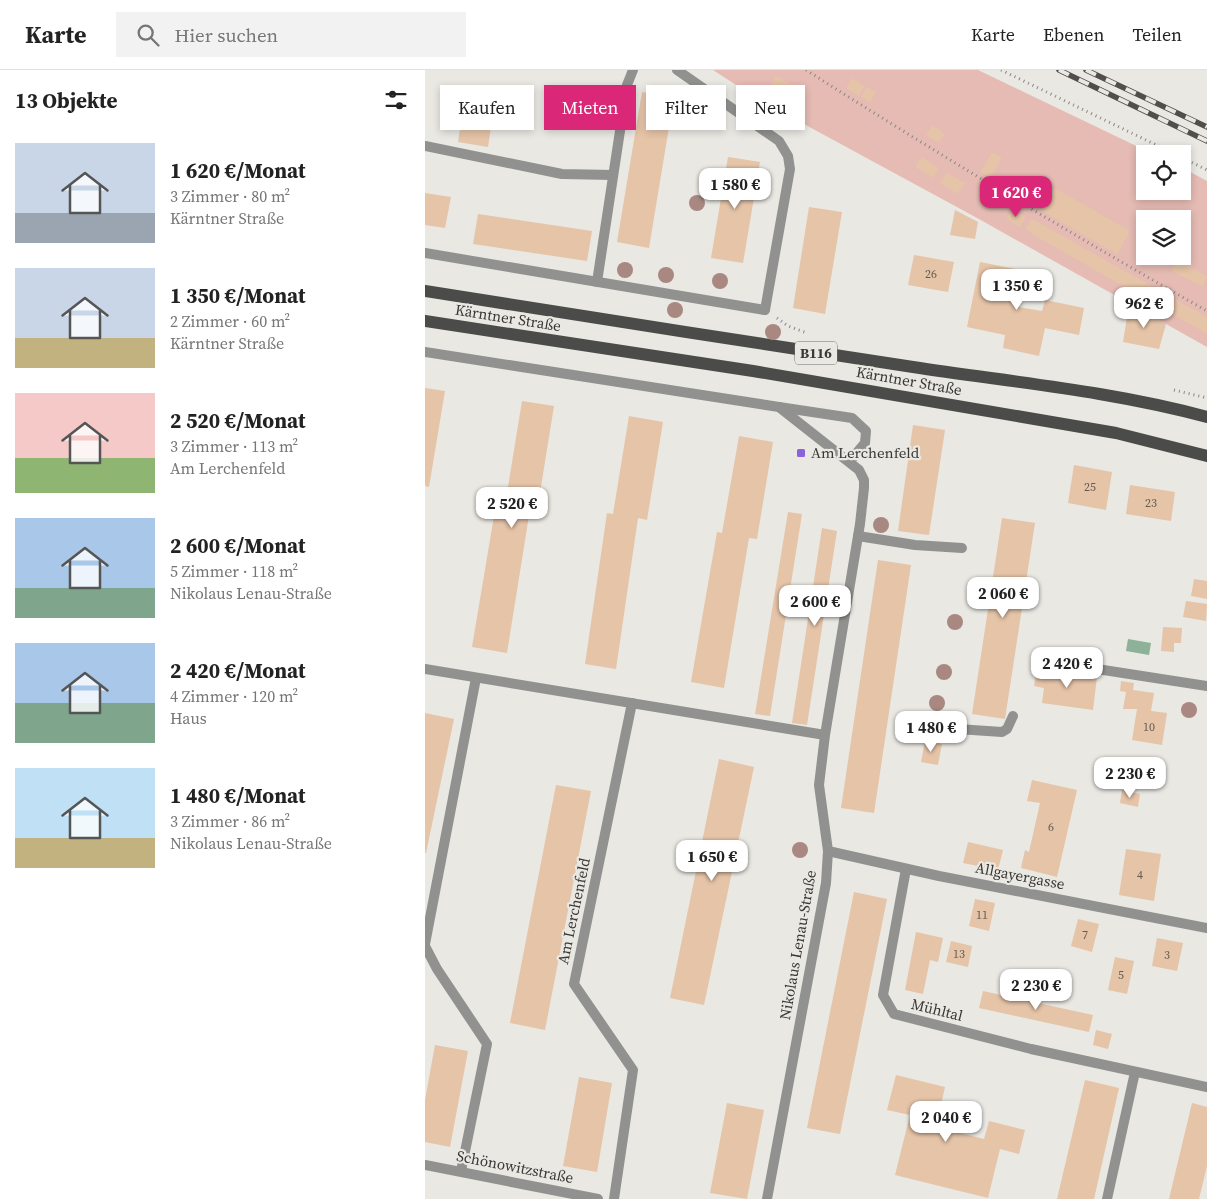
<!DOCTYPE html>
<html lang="de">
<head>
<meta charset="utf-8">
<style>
	:root { --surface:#fff; --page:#f2f2f2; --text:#222; --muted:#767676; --line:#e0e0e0; --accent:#db2777 }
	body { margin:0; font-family:"Source Serif 4",serif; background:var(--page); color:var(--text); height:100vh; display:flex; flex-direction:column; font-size:19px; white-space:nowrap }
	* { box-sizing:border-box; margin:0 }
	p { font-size:16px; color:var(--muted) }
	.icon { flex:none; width:28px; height:28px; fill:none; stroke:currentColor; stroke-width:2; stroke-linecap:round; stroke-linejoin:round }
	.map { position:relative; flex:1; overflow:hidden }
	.details { display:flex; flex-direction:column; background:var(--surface); width:425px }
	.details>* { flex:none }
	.banner { position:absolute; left:15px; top:15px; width:475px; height:45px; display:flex; gap:10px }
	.buttons { position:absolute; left:711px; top:75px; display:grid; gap:10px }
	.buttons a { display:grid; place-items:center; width:55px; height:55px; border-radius:0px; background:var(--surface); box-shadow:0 2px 8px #0003; font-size:25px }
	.price { position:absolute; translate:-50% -42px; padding:0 11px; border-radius:10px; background:#fff; color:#222; font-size:16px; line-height:32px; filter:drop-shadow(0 1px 2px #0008) }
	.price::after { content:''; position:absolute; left:50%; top:30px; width:15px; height:11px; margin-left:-8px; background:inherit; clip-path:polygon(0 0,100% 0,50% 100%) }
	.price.current { background:var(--accent); color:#fff }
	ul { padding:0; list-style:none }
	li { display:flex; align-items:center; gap:15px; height:125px; padding:0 15px }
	li span { display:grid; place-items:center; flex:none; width:140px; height:100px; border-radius:0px; color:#555 }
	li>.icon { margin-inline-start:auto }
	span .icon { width:60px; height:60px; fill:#fffc; stroke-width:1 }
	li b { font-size:21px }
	h2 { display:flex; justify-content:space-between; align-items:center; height:60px; padding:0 15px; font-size:21px }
	.tag { padding:0 18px; border-radius:0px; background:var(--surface); box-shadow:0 2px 8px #0003; font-size:18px; line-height:45px }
	.tag.current { background:var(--accent); color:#fff }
	header { display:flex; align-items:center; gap:30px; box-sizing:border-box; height:70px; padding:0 25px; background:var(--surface); border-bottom:1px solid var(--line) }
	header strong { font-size:24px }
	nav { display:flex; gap:28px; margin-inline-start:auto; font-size:18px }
	.search { width:350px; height:45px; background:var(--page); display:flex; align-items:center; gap:12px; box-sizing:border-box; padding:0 18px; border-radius:0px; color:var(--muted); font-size:19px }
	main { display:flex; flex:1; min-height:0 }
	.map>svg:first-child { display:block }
	.green { fill:#e5bbb3; fill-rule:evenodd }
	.water { fill:#8db199 }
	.building { fill:#e5c4a8 }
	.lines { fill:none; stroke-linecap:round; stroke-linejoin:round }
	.path { stroke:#898885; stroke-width:3; stroke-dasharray:1 4; stroke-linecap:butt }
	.service { stroke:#919290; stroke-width:10 }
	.pedestrian { stroke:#919290; stroke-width:10 }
	.minor { stroke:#919290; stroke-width:10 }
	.primary { stroke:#4b4c49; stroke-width:12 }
	.rail-casing { stroke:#504f4c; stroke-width:5.5 }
	.rail { stroke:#e9e8e3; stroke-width:4; stroke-dasharray:11; stroke-linecap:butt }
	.tree { fill:#a88881 }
	.poi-dot { fill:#8c61db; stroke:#e9e8e3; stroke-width:2 }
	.labels { text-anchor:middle; stroke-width:4.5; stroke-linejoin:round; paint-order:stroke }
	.number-label { font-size:12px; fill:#645b52 }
	.shield { fill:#e9e8e3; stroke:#6e6d6a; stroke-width:1 }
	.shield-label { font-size:14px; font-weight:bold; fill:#393836 }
	.street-label { font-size:15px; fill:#393836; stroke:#e9e8e3 }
	.poi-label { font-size:15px; fill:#393836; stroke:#e9e8e3; text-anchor:start }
</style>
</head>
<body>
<header>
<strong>Karte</strong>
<div class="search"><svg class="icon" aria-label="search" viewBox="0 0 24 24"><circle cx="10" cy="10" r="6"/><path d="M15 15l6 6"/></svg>Hier suchen</div>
<nav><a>Karte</a><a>Ebenen</a><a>Teilen</a></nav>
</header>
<main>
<section class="details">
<h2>13 Objekte<svg class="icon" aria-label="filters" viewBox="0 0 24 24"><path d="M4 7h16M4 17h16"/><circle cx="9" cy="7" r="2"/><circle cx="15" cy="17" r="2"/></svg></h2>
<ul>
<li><span style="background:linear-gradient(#c9d6e8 70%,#9aa5b1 0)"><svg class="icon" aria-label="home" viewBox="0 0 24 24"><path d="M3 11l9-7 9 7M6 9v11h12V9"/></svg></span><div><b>1 620 €/Monat</b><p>3 Zimmer · 80 m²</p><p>Kärntner Straße</p></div></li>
<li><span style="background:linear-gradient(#c9d6e8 70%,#c2b280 0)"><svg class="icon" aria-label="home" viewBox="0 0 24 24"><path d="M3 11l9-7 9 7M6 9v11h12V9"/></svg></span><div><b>1 350 €/Monat</b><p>2 Zimmer · 60 m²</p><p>Kärntner Straße</p></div></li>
<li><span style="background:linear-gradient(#f6c9c9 65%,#8fb573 0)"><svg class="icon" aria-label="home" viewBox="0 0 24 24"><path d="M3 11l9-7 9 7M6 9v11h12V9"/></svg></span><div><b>2 520 €/Monat</b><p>3 Zimmer · 113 m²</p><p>Am Lerchenfeld</p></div></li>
<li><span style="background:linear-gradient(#a9c7e8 70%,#7fa58c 0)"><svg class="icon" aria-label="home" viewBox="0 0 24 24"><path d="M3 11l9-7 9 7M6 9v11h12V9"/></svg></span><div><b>2 600 €/Monat</b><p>5 Zimmer · 118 m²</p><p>Nikolaus Lenau-Straße</p></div></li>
<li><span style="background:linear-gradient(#a9c7e8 60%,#7fa58c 0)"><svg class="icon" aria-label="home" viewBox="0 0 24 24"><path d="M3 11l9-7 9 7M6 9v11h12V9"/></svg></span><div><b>2 420 €/Monat</b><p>4 Zimmer · 120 m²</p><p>Haus</p></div></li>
<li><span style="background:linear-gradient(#bfe0f5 70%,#c2b280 0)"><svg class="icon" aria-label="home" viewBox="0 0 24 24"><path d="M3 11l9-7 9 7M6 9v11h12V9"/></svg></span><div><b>1 480 €/Monat</b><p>3 Zimmer · 86 m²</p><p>Nikolaus Lenau-Straße</p></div></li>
</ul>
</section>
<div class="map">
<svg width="782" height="1129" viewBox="0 0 782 1129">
	<rect width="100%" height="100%" fill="#e9e8e3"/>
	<path class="green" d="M 288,0 L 553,0 L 728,84 L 720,84 L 720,121 L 758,121 L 758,98 L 782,111 L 782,277 L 554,149 L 331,28 ZM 720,149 L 758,149 L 758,186 L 720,186 Z"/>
	<polygon class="water" points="703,569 726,573 724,585 701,581"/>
	<g class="building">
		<polygon points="351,6 369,16 363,27 345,16"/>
		<polygon points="427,8 440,16 434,26 421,18"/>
		<polygon points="442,17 451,22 445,32 436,27"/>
		<polygon points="217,22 249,27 224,178 192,172"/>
		<polygon points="40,26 70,31 63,77 33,72"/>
		<polygon points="507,55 520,64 514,73 501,65"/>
		<polygon points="567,82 577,88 565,108 555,102"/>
		<polygon points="303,87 335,92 318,193 286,188"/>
		<polygon points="497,87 514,98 508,108 490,97"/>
		<polygon points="522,103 540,113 533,124 515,113"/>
		<polygon points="630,118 705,161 692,184 617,141"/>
		<polygon points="0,123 26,127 20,158 0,155"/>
		<polygon points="384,137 417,142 400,244 368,238"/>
		<polygon points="587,139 601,147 595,157 581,149"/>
		<polygon points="530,140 553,152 550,169 525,165"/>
		<polygon points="53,144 167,161 162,191 48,174"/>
		<polygon points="607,149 782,247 782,264 614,168 600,159"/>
		<polygon points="489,185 529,192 523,222 483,215"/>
		<polygon points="752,190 782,206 778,217 747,201"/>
		<polygon points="555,192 600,201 593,237 617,241 620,230 659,238 654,265 620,258 614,286 578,278 580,265 542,257"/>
		<polygon points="709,236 741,254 734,279 698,272 702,247"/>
		<polygon points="0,318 20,321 4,417 0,416"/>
		<polygon points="97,331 129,336 113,435 106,433 82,583 47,577 72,428 81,429"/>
		<polygon points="204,346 238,352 222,450 213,448 191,599 160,594 182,443 188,444"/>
		<polygon points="488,355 520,360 504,465 473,461"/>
		<polygon points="314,366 348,372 332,469 324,468 299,618 266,612 292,462 297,463"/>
		<polygon points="649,395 687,402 681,440 643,433"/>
		<polygon points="705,415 750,422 746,451 701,444"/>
		<polygon points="363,442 377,444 345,646 330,644"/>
		<polygon points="577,448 610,453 580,649 547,644"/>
		<polygon points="397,458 412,461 382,655 367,653"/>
		<polygon points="453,490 486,495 449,743 416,738"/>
		<polygon points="769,509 782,511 782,529 766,526"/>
		<polygon points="761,531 782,534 781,551 758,547"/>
		<polygon points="738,557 757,558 756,573 749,573 749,582 736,581"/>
		<polygon points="612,599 672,607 668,640 617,633 619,618 609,616"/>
		<polygon points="696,611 709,613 708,620 729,623 726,641 742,643 737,675 707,670 712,639 698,639 701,622 695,621"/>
		<polygon points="0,643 29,649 1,783 0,783"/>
		<polygon points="500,671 517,674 513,695 496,692"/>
		<polygon points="294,689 329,697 279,935 245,928"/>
		<polygon points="607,710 652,720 632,807 596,798 600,780 604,782 615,733 602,731"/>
		<polygon points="131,715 166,721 120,960 85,953"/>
		<polygon points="697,720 715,724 713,737 695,733"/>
		<polygon points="543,772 578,780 573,800 538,793"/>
		<polygon points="701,779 736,784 729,831 694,825"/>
		<polygon points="429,822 462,829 415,1064 382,1058"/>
		<polygon points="550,829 570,833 564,861 544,856"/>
		<polygon points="653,849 674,854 667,882 646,876"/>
		<polygon points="491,862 518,868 513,892 505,890 498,924 480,920"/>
		<polygon points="732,868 758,873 752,901 727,896"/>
		<polygon points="526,871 547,876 543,897 521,892"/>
		<polygon points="690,887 709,891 702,924 683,920"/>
		<polygon points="558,921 668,945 664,962 554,938"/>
		<polygon points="671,960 687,964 683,979 668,975"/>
		<polygon points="10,975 43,981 25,1077 0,1072 0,1030"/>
		<polygon points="471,1005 520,1017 511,1057 559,1069 564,1051 600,1060 594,1084 575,1079 563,1128 470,1105 485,1045 462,1040"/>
		<polygon points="154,1007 187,1013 172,1102 138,1096"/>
		<polygon points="660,1010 694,1018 683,1067 669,1129 632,1129"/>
		<polygon points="302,1033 339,1040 322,1129 285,1123"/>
		<polygon points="767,1033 782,1037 782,1096 774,1129 744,1129"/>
	</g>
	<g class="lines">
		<g class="path">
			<path d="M 381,0 C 513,84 646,164 782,241"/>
			<polyline points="576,0 750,84"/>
			<polyline points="758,88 782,100"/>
			<polyline points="352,248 363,256 382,263"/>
			<polyline points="749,320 782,328"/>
		</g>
		<g class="service">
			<polyline points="0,76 137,104 188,105"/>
			<polyline points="0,183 340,240"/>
			<polyline points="172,212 202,15 208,0"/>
			<polyline points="354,337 427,348 441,361 440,373 425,391"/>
			<polyline points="433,466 490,475 537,478"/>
			<polyline points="614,590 782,616"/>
			<polyline points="488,656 577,662 582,659 588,646"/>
			<polyline points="682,1129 710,1002"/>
		</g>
		<g class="pedestrian">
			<polyline points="0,874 51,608"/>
			<polyline points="0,876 12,899 62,974 36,1101"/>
			<polyline points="189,1129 208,1000 149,914 207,633"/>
		</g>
		<g class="minor">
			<polyline points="252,0 354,71 363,86 365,99 340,240"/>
			<polyline points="0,282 354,337 434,400 439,410 439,418 435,454 400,665 394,715 403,781 401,813 342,1129"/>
			<polyline points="0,599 400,665"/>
			<polyline points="403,781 514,806 782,858"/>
			<polyline points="481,799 458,925 469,944 606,979 782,1017"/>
			<polyline points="0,1095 173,1129"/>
		</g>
		<g class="primary">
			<path d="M 0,221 C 163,247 325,272 488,297 C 586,312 686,321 782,347"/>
			<polyline points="0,251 328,301 691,363 782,386"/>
		</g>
		<g class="rail-casing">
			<g id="rail">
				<polyline points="634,0 782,71"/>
				<polyline points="661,0 782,57"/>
			</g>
		</g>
		<use href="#rail" class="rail"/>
	</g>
	<g class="tree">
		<circle cx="272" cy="133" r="8"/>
		<circle cx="200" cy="200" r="8"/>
		<circle cx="241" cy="205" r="8"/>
		<circle cx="295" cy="211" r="8"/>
		<circle cx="250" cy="240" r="8"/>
		<circle cx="348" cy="262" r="8"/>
		<circle cx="456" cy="455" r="8"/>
		<circle cx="530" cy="552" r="8"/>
		<circle cx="519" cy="602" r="8"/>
		<circle cx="512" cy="633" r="8"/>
		<circle cx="764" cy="640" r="8"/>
		<circle cx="375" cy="780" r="8"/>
	</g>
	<rect class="poi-dot" x="371" y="378" width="10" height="10" rx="2.5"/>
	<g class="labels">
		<g class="number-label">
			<text x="506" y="208">26</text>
			<text x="665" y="421">25</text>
			<text x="726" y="437">23</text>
			<text x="724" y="661">10</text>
			<text x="626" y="761">6</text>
			<text x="715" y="809">4</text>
			<text x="557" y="849">11</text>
			<text x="660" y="869">7</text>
			<text x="534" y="888">13</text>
			<text x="742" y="889">3</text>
			<text x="696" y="909">5</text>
		</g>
		<rect class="shield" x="370" y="271.5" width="42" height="23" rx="4"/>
		<g class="shield-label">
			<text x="391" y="288">B116</text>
		</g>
		<g class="street-label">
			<text transform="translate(83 248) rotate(9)" y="5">Kärntner Straße</text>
			<text transform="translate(484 311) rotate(10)" y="5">Kärntner Straße</text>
			<text transform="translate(595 806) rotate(11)" y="5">Allgayergasse</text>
			<text transform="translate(149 841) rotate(-78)" y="5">Am Lerchenfeld</text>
			<text transform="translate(373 875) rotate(-80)" y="5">Nikolaus Lenau-Straße</text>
			<text transform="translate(512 940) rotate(14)" y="5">Mühltal</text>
			<text transform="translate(90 1097) rotate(11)" y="5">Schönowitzstraße</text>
		</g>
		<g class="poi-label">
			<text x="386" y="388">Am Lerchenfeld</text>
		</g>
	</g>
</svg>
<div class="buttons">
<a><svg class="icon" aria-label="locate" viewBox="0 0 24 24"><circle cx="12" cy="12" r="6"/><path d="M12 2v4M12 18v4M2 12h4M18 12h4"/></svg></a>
<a><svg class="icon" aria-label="layers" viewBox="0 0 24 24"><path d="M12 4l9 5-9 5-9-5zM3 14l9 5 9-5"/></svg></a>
</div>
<b class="price" style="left:310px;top:140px">1 580 €</b>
<b class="price current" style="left:591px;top:148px">1 620 €</b>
<b class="price" style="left:592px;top:241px">1 350 €</b>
<b class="price" style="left:719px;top:259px">962 €</b>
<b class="price" style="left:87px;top:459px">2 520 €</b>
<b class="price" style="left:578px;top:549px">2 060 €</b>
<b class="price" style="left:390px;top:557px">2 600 €</b>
<b class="price" style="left:642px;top:619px">2 420 €</b>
<b class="price" style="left:506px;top:683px">1 480 €</b>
<b class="price" style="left:705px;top:729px">2 230 €</b>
<b class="price" style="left:287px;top:812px">1 650 €</b>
<b class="price" style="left:611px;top:941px">2 230 €</b>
<b class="price" style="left:521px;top:1073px">2 040 €</b>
<div class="banner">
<a class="tag">Kaufen</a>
<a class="tag current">Mieten</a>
<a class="tag">Filter</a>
<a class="tag">Neu</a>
</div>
</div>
</main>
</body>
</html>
